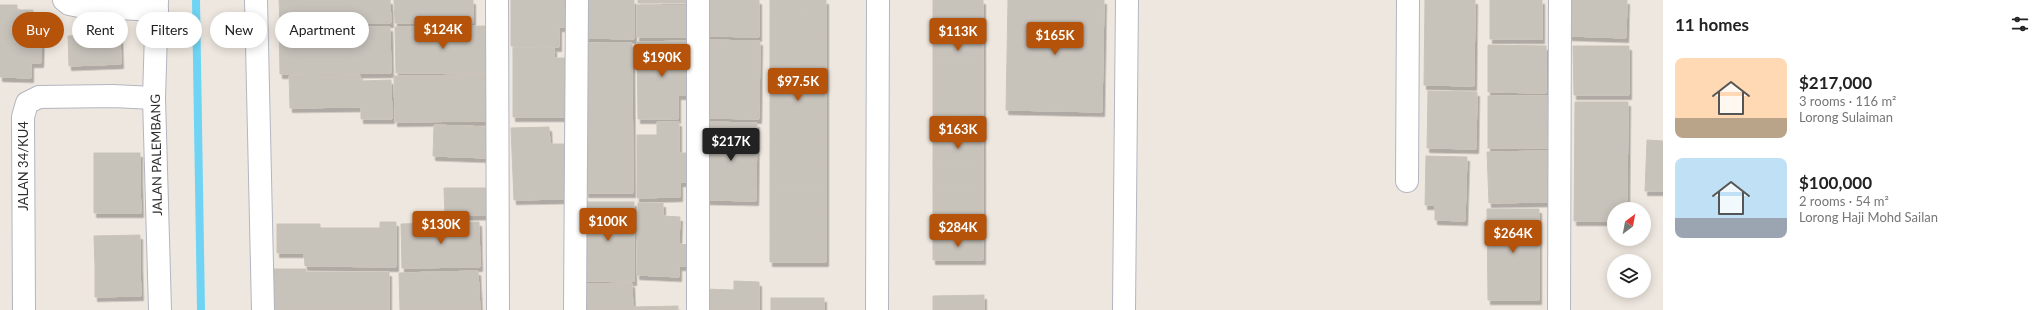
<!DOCTYPE html>
<html lang="en">
<head>
<meta charset="utf-8">
<style>
	:root { --surface:#fff; --page:#f6f6f6; --text:#222; --muted:#767676; --accent:#b45309 }
	body { margin:0; font-family:Lato,sans-serif; background:var(--page); color:var(--text); height:100vh; display:flex; flex-direction:column; font-size:15px; white-space:nowrap }
	* { box-sizing:border-box; margin:0 }
	p { font-size:13px; color:var(--muted) }
	.icon { flex:none; width:22px; height:22px; fill:none; stroke:currentColor; stroke-width:2; stroke-linecap:round; stroke-linejoin:round }
	.map { position:relative; flex:1; overflow:hidden }
	.drawer { display:flex; flex-direction:column; background:var(--surface); width:380px }
	.drawer>* { flex:none }
	.banner { position:absolute; left:12px; top:12px; width:380px; height:36px; display:flex; gap:8px }
	.needle { width:26px; rotate:32deg }
	.tools { position:absolute; left:1607px; top:202px; display:grid; gap:8px }
	.tools a { display:grid; place-items:center; width:44px; height:44px; border-radius:50%; background:var(--surface); box-shadow:0 2px 10px #0003; font-size:20px }
	.price { position:absolute; translate:-50% -34px; padding:0 9px; border-radius:4px; background:var(--accent); color:#fff; font-size:13px; line-height:26px; filter:drop-shadow(0 1px 2px #0008) }
	.price::after { content:''; position:absolute; left:50%; top:24px; width:12px; height:9px; margin-left:-6px; background:inherit; clip-path:polygon(0 0,100% 0,50% 100%) }
	.price.current { background:#222; color:#fff }
	ul { padding:0; list-style:none }
	li { display:flex; align-items:center; gap:12px; height:100px; padding:0 12px }
	li span { display:grid; place-items:center; flex:none; width:112px; height:80px; border-radius:8px; color:#555 }
	li>.icon { margin-inline-start:auto }
	span .icon { width:48px; height:48px; fill:#fffc; stroke-width:1 }
	li b { font-size:17px }
	h2 { display:flex; justify-content:space-between; align-items:center; height:48px; padding:0 12px; font-size:17px }
	.pill { padding:0 14px; border-radius:18px; background:var(--surface); box-shadow:0 2px 10px #0003; font-size:14px; line-height:36px }
	.pill.current { background:var(--accent); color:#fff }
	main { display:flex; flex:1; min-height:0 }
	.map>svg:first-child { display:block }
	.lines { fill:none; stroke-linecap:round; stroke-linejoin:round }
	.stream { stroke:#6fd4f3; stroke-width:8 }
	.building { fill:#c7c2ba; stroke:#cac3b8; filter:url(#shadow) }
	.minor-casing { stroke:#b3b6c0; stroke-width:24 }
	.minor { stroke:#fff; stroke-width:22 }
	.labels { text-anchor:middle; stroke-width:4; stroke-linejoin:round; paint-order:stroke }
	.street-label { font-size:13px; fill:#2d2d2d; stroke:#fff }
</style>
</head>
<body>
<main>
<div class="map">
<svg width="1663" height="310" viewBox="0 0 1663 310">
	<defs>
		<filter id="shadow"><feDropShadow dx="2.5" dy="4.5" stdDeviation="0" flood-color="#0004"/></filter>
	</defs>
	<rect width="100%" height="100%" fill="#eee7df"/>
	<g class="lines">
		<polyline class="stream" points="196,0 201,310"/>
	</g>
	<g class="building">
		<polygon points="279,0 390,0 391,23 280,25"/>
		<polygon points="394,0 473,0 473,23 395,23"/>
		<polygon points="511,0 567,0 567,27 559,27 559,47 511,46"/>
		<polygon points="583,0 634,0 634,39 583,38"/>
		<rect x="638" y="0" width="52" height="3"/>
		<polygon points="703,0 759,0 759,37 703,36"/>
		<polygon points="770,0 826,0 826,16 770,15"/>
		<polygon points="933,0 983,0 983,16 933,15"/>
		<polygon points="1008,0 1104,0 1102,112 1006,110"/>
		<polygon points="1425,0 1475,0 1474,86 1424,85"/>
		<rect x="1490" y="0" width="52" height="39"/>
		<polygon points="1570,0 1627,0 1626,38 1569,36"/>
		<polygon points="0,5 17,5 17,10 33,10 33,34 42,34 41,63 31,63 31,78 0,77"/>
		<polygon points="637,5 689,6 689,37 637,37"/>
		<polygon points="770,15 826,16 826,40 770,40"/>
		<polygon points="933,15 983,16 983,40 933,40"/>
		<polygon points="490,26 491,73 396,73 395,27"/>
		<polygon points="390,27 391,73 280,74 279,28"/>
		<polygon points="120,34 121,64 69,66 68,36"/>
		<polygon points="703,40 760,41 759,119 702,118"/>
		<polygon points="770,40 826,40 826,65 770,64"/>
		<rect x="933" y="40" width="50" height="24"/>
		<polygon points="689,41 689,95 678,95 678,119 638,119 637,42"/>
		<polygon points="585,43 632,43 633,193 586,193"/>
		<polygon points="1488,45 1546,46 1546,93 1488,92"/>
		<polygon points="1573,46 1629,46 1629,95 1574,95"/>
		<polygon points="513,48 554,48 554,58 565,58 566,117 513,117"/>
		<polygon points="770,64 826,65 826,90 770,89"/>
		<rect x="933" y="64" width="50" height="25"/>
		<polygon points="360,75 361,81 391,80 392,119 361,119 361,107 290,108 289,76"/>
		<polygon points="490,75 491,121 395,122 394,76"/>
		<polygon points="770,89 826,90 826,114 770,114"/>
		<polygon points="933,89 983,89 983,114 933,113"/>
		<polygon points="1428,91 1477,92 1476,149 1427,148"/>
		<rect x="1488" y="96" width="60" height="52"/>
		<polygon points="1575,102 1628,102 1627,209 1614,209 1614,221 1574,221"/>
		<polygon points="933,113 983,114 983,138 933,138"/>
		<polygon points="770,114 826,114 826,139 770,138"/>
		<polygon points="657,122 679,122 679,153 689,153 689,182 680,182 680,197 637,198 637,135 657,135"/>
		<polygon points="706,122 757,123 756,201 705,200"/>
		<polygon points="434,125 488,127 487,158 433,156"/>
		<polygon points="549,127 550,144 565,144 567,199 514,200 511,128"/>
		<polygon points="770,138 826,139 826,164 770,163"/>
		<rect x="933" y="138" width="50" height="24"/>
		<polygon points="1647,140 1663,141 1663,191 1645,191"/>
		<polygon points="1548,151 1550,202 1489,203 1487,152"/>
		<rect x="94" y="153" width="46" height="30"/>
		<polygon points="1426,156 1467,157 1465,221 1435,220 1435,205 1425,205"/>
		<rect x="933" y="162" width="50" height="25"/>
		<polygon points="770,163 826,164 826,188 770,188"/>
		<polygon points="94,183 140,183 141,213 94,213"/>
		<rect x="933" y="187" width="50" height="24"/>
		<polygon points="444,188 492,188 493,215 445,216"/>
		<rect x="770" y="188" width="56" height="25"/>
		<rect x="583" y="202" width="51" height="79"/>
		<polygon points="638,203 663,203 663,216 680,217 679,244 689,245 689,266 679,266 679,277 637,275"/>
		<polygon points="1487,209 1539,209 1539,300 1488,300"/>
		<polygon points="933,211 983,211 983,236 933,235"/>
		<polygon points="770,213 826,213 826,238 770,237"/>
		<polygon points="380,222 396,222 396,267 305,266 304,253 277,253 277,224 320,224 320,228 380,228"/>
		<polygon points="479,222 480,267 402,268 401,224"/>
		<polygon points="140,235 140,265 95,266 94,236"/>
		<polygon points="933,235 983,236 983,260 933,260"/>
		<polygon points="770,237 826,238 826,262 770,262"/>
		<polygon points="140,265 141,296 95,297 95,266"/>
		<polygon points="271,269 306,269 306,272 389,272 389,310 271,310"/>
		<polygon points="478,271 480,310 400,310 399,273"/>
		<polygon points="734,281 759,282 759,310 704,310 705,289 734,290"/>
		<polygon points="632,283 633,310 586,310 585,284"/>
		<polygon points="984,295 984,310 933,310 933,296"/>
		<rect x="771" y="298" width="53" height="12"/>
		<polygon points="678,306 678,310 635,310 634,307"/>
	</g>
	<g class="lines">
		<g class="minor-casing">
			<g id="minor">
				<polyline points="64,0 69,4 79,6 157,10"/>
				<polyline points="157,0 154,98 160,310"/>
				<polyline points="256,0 263,310"/>
				<polyline points="497,0 498,310"/>
				<polyline points="1407,181 1408,0"/>
				<polyline points="24,310 23,117 27,103 39,97 113,96 154,98"/>
				<polyline points="575,310 577,0"/>
				<polyline points="698,310 698,0"/>
				<polyline points="877,310 878,0"/>
				<polyline points="1124,310 1127,0"/>
				<polyline points="1559,310 1560,0"/>
			</g>
		</g>
		<use href="#minor" class="minor"/>
	</g>
	<g class="labels">
		<g class="street-label">
			<text transform="translate(156 155) rotate(-91)" y="5">JALAN PALEMBANG</text>
			<text transform="translate(23 166) rotate(-90)" y="5">JALAN 34/KU4</text>
		</g>
	</g>
</svg>
<div class="tools">
<a><svg class="needle" viewBox="-14 -14 28 28"><path d="M0-13l5 13h-10z" fill="#e53935"/><path d="M0 13l5-13h-10z" fill="#767676"/></svg></a>
<a><svg class="icon" aria-label="layers" viewBox="0 0 24 24"><path d="M12 4l9 5-9 5-9-5zM3 14l9 5 9-5"/></svg></a>
</div>
<b class="price" style="left:443px;top:50px">$124K</b>
<b class="price" style="left:958px;top:52px">$113K</b>
<b class="price" style="left:1055px;top:56px">$165K</b>
<b class="price" style="left:662px;top:78px">$190K</b>
<b class="price" style="left:798px;top:102px">$97.5K</b>
<b class="price" style="left:958px;top:150px">$163K</b>
<b class="price current" style="left:731px;top:162px">$217K</b>
<b class="price" style="left:608px;top:242px">$100K</b>
<b class="price" style="left:441px;top:245px">$130K</b>
<b class="price" style="left:958px;top:248px">$284K</b>
<b class="price" style="left:1513px;top:254px">$264K</b>
<div class="banner">
<a class="pill current">Buy</a>
<a class="pill">Rent</a>
<a class="pill">Filters</a>
<a class="pill">New</a>
<a class="pill">Apartment</a>
</div>
</div>
<section class="drawer">
<h2>11 homes<svg class="icon" aria-label="filters" viewBox="0 0 24 24"><path d="M4 7h16M4 17h16"/><circle cx="9" cy="7" r="2"/><circle cx="15" cy="17" r="2"/></svg></h2>
<ul>
<li><span style="background:linear-gradient(#ffd9b3 75%,#b9a48a 0)"><svg class="icon" aria-label="home" viewBox="0 0 24 24"><path d="M3 11l9-7 9 7M6 9v11h12V9"/></svg></span><div><b>$217,000</b><p>3 rooms · 116 m²</p><p>Lorong Sulaiman</p></div></li>
<li><span style="background:linear-gradient(#bfe0f5 75%,#9aa5b1 0)"><svg class="icon" aria-label="home" viewBox="0 0 24 24"><path d="M3 11l9-7 9 7M6 9v11h12V9"/></svg></span><div><b>$100,000</b><p>2 rooms · 54 m²</p><p>Lorong Haji Mohd Sailan</p></div></li>
</ul>
</section>
</main>
</body>
</html>
